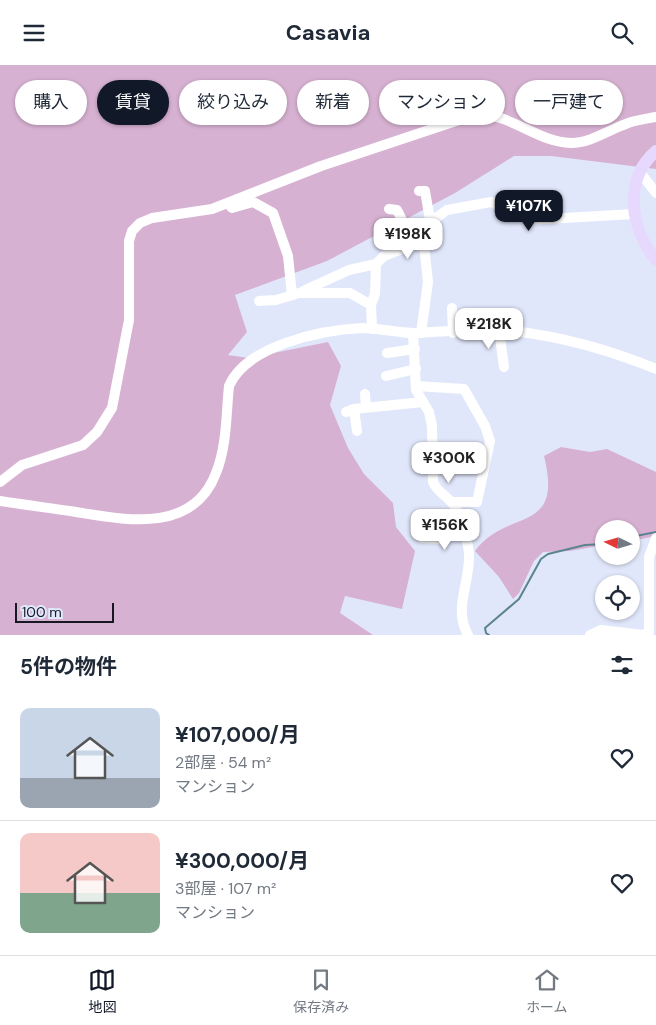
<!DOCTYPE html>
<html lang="ja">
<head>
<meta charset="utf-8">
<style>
	:root { --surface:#fff; --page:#f6f6f7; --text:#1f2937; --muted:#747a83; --line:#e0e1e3; --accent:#111827 }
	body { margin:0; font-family:"DM Sans","Noto Sans JP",sans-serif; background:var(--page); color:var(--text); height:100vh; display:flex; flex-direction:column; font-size:19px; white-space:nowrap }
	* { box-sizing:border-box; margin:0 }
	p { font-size:16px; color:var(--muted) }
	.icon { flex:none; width:28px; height:28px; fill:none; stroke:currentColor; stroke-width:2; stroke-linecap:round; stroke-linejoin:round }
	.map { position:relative; height:570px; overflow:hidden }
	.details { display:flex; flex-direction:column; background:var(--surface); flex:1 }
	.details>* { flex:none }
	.top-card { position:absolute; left:15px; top:15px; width:626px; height:45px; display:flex; gap:10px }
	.needle { width:32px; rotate:275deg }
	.fabs { position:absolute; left:595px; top:455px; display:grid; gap:10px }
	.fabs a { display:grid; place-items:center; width:45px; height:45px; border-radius:50%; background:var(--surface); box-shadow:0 1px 4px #0004; font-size:25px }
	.scale { position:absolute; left:15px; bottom:12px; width:99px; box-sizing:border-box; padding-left:5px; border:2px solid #161922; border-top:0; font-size:14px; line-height:18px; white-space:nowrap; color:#161922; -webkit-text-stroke:4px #e1e7fb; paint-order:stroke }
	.price { position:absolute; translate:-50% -42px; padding:0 11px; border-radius:10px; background:#fff; color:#222; font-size:16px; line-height:32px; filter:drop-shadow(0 1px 2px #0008) }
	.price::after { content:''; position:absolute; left:50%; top:30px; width:15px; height:11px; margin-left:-8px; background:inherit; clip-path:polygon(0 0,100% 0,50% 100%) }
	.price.selected { background:var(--accent); color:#fff }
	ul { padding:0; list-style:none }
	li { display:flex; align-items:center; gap:15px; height:125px; padding:0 20px }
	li+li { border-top:1px solid var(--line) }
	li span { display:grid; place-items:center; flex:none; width:140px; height:100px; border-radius:10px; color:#555 }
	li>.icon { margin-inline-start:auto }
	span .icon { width:60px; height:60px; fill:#fffc; stroke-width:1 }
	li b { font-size:21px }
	h2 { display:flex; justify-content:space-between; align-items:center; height:60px; padding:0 20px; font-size:21px }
	.tag { padding:0 18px; border-radius:22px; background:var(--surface); box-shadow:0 1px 4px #0004; font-size:18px; line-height:45px }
	.tag.selected { background:var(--accent); color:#fff }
	header { display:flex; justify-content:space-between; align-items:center; height:65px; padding:0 20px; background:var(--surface); font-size:22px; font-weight:700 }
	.menu { display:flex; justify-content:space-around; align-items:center; height:70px; border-top:1px solid var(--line); background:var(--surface); font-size:14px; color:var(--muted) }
	.menu a { display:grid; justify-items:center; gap:2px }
	.menu .selected { color:var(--accent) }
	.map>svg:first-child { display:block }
	.green { fill:#d7b1d2 }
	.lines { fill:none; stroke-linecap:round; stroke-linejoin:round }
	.stream { stroke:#5b8490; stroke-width:2 }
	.minor { stroke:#fff; stroke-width:10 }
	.major { stroke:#e7d9fe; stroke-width:12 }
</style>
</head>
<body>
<header><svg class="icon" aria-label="menu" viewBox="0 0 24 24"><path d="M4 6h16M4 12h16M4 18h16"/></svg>Casavia<svg class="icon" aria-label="search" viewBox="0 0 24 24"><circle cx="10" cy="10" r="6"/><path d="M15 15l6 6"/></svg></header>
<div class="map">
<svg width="656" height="570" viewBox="0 0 656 570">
	<rect width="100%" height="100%" fill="#e1e7fb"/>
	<g class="green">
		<polygon points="0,0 656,0 656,104 551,91 514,91 455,128 327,196 235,230 247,267 228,290 249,293 328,277 341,301 330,340 348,383 364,409 393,438 396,462 415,486 402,544 345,531 340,548 373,570 0,570"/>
		<path d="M 561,382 L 590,387 L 607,384 L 656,407 L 656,471 L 631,476 L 631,464 L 604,464 L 604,480 L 570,486 L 543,487 L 534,496 L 519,528 L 513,534 L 499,512 L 475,486 C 507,442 564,471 544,391 Z"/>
	</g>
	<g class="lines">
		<g class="stream">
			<polyline points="631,472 656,467"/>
			<polyline points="489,570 486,568 485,563 519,534 541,494 548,489 585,480 604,479"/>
		</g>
		<g class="minor">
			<polyline points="639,106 656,128"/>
			<polyline points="419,126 425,126 430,155"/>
			<polyline points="231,142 232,143 253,137 273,148 288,191 292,230"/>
			<polyline points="389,144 397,145 413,176"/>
			<polyline points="303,226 349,205 376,199 384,191 407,182 423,171"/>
			<polyline points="259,236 276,235 299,228 350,228 371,240 372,264"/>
			<polyline points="371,240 375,229 376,199"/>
			<polyline points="452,243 453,268"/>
			<polyline points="493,248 494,264"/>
			<polyline points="499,265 504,302"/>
			<path d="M 413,268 L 416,325 L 429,347 L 432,361 L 433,417 C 438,428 446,430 453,439 C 460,447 469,480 469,490 C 470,518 453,544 468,570"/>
			<polyline points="421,268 428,217 423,171 425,161 447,145 491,137 512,145 529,155 634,149"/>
			<polyline points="387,288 415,284"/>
			<polyline points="386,311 416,304"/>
			<polyline points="416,321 464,324 485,361 490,376 477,437 452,437"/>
			<polyline points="365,329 366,342"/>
			<polyline points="354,344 357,366"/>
			<polyline points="346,347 354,344 423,337"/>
			<path d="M 0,417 L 22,400 L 83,380 L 97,367 L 112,343 L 129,255 L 129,176 L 132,166 L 140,158 L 152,153 L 212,144 L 321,101 L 477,49 C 512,49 537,77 571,78 C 591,78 608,65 626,59 C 635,55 646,54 656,52"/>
			<path d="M 0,436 C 25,440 50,443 76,447 C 126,455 193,469 216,408 C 227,381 226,350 229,321 C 247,280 322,265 362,263 C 380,263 397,268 415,268 C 448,267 481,262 514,266 C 563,272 610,285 656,304"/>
			<polyline points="422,473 442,474 463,463"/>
			<polyline points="590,570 601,565 643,570 649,567 649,492 656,473"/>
		</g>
		<path class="major" d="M 656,86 C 623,114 630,164 656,195"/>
	</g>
</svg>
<div class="fabs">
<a><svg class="needle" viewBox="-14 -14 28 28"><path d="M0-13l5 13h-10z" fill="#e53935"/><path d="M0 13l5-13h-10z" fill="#747a83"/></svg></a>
<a><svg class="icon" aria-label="locate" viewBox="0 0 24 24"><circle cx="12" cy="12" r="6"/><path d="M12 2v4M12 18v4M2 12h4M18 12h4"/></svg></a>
</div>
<div class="scale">100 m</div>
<b class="price selected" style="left:529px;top:167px">¥107K</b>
<b class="price" style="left:408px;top:195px">¥198K</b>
<b class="price" style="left:489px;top:285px">¥218K</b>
<b class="price" style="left:449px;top:419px">¥300K</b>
<b class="price" style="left:445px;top:486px">¥156K</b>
<div class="top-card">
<a class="tag">購入</a>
<a class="tag selected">賃貸</a>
<a class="tag">絞り込み</a>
<a class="tag">新着</a>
<a class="tag">マンション</a>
<a class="tag">一戸建て</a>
</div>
</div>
<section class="details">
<h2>5件の物件<svg class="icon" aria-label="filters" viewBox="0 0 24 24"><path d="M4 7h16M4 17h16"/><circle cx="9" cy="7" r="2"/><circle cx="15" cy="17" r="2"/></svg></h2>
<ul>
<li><span style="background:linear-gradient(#c9d6e8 70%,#9aa5b1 0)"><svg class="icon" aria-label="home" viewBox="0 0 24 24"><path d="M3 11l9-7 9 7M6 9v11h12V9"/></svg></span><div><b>¥107,000/月</b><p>2部屋 · 54 m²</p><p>マンション</p></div><svg class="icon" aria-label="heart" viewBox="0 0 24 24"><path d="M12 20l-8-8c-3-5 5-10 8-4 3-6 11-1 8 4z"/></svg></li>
<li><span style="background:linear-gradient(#f6c9c9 60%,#7fa58c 0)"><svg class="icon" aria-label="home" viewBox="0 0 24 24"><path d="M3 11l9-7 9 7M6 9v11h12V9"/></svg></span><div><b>¥300,000/月</b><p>3部屋 · 107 m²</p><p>マンション</p></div><svg class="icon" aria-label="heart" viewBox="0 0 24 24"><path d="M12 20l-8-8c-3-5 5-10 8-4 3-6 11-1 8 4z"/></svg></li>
</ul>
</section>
<nav class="menu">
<a class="selected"><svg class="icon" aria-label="map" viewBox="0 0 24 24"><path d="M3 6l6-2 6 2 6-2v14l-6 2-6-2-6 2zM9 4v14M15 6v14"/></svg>地図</a>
<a><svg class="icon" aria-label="saved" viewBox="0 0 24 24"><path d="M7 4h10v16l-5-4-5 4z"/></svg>保存済み</a>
<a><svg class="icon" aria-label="home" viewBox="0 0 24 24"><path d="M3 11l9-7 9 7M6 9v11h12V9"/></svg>ホーム</a>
</nav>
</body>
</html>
